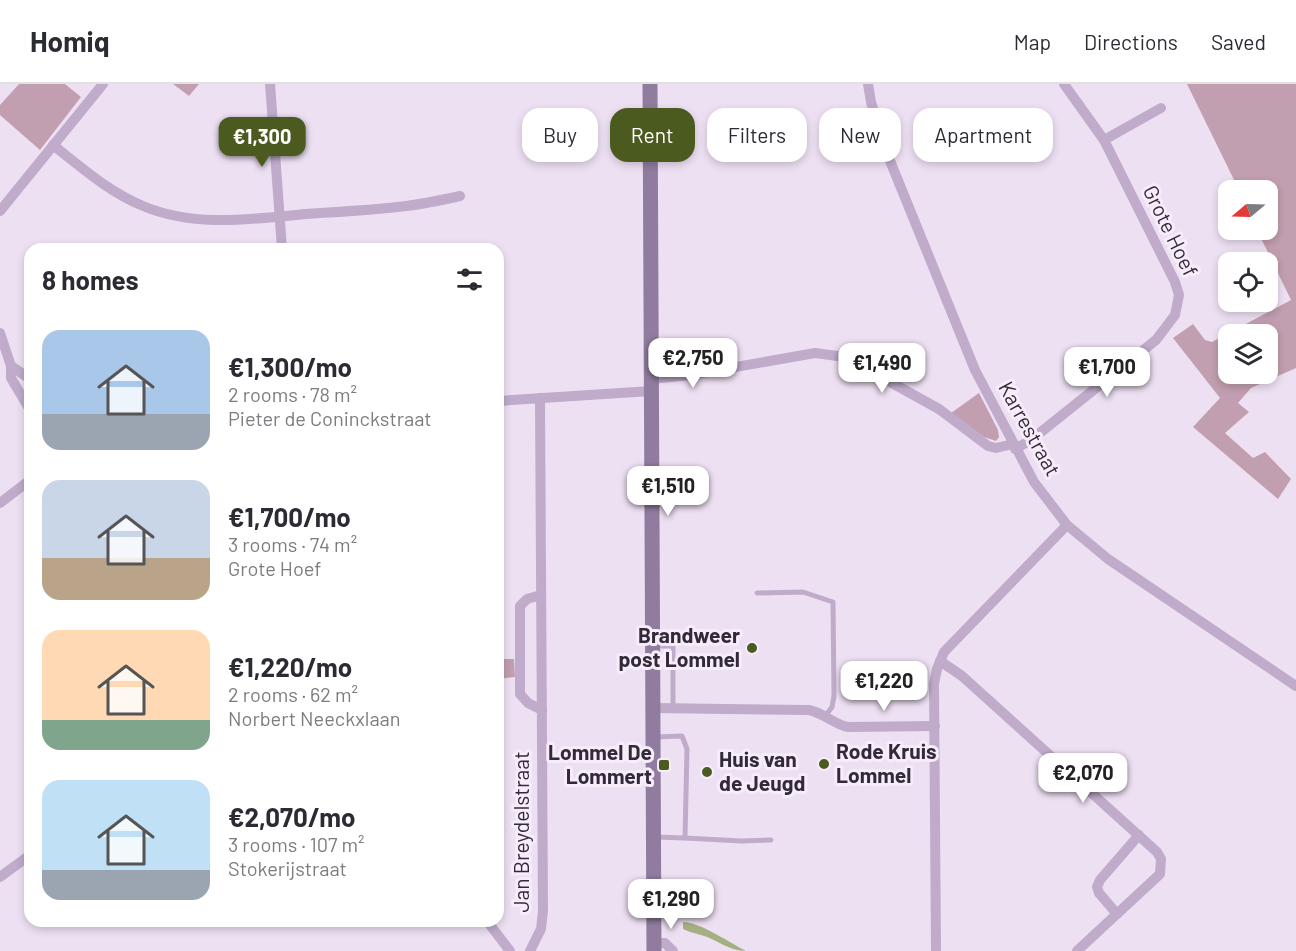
<!DOCTYPE html>
<html lang="en">
<head>
<meta charset="utf-8">
<style>
	:root { --surface:#fff; --page:#f2f2f3; --text:#2b2b33; --muted:#7c7c81; --line:#e1e1e2; --accent:#4b5b20 }
	body { margin:0; font-family:Barlow,sans-serif; background:var(--page); color:var(--text); height:100vh; display:flex; flex-direction:column; font-size:22px; white-space:nowrap }
	* { box-sizing:border-box; margin:0 }
	p { font-size:20px; color:var(--muted) }
	.icon { flex:none; width:33px; height:33px; fill:none; stroke:currentColor; stroke-width:2; stroke-linecap:round; stroke-linejoin:round }
	.map { position:relative; flex:1; overflow:hidden }
	.details { position:absolute; left:24px; top:159px; width:480px; height:684px; display:flex; flex-direction:column; background:var(--surface); border-radius:18px; box-shadow:0 3px 9px #0003 }
	.details>* { flex:none }
	.banner { position:absolute; left:522px; top:24px; width:570px; height:54px; display:flex; gap:12px }
	.needle { width:39px; rotate:251deg }
	.buttons { position:absolute; left:1218px; top:96px; display:grid; gap:12px }
	.buttons a { display:grid; place-items:center; width:60px; height:60px; border-radius:12px; background:var(--surface); box-shadow:0 3px 9px #0003; font-size:30px }
	.price { position:absolute; translate:-50% -51px; padding:0 14px; border-radius:12px; background:#fff; color:#222; font-size:20px; line-height:39px; filter:drop-shadow(0 2px 3px #0008) }
	.price::after { content:''; position:absolute; left:50%; top:36px; width:18px; height:14px; margin-left:-9px; background:inherit; clip-path:polygon(0 0,100% 0,50% 100%) }
	.price.on { background:var(--accent); color:#fff }
	ul { padding:0; list-style:none }
	li { display:flex; align-items:center; gap:18px; height:150px; padding:0 18px }
	li span { display:grid; place-items:center; flex:none; width:168px; height:120px; border-radius:18px; color:#555 }
	li>.icon { margin-inline-start:auto }
	span .icon { width:72px; height:72px; fill:#fffc; stroke-width:1 }
	li b { font-size:26px }
	h2 { display:flex; justify-content:space-between; align-items:center; height:72px; padding:0 18px; font-size:26px }
	.chip { padding:0 21px; border-radius:18px; background:var(--surface); box-shadow:0 3px 9px #0003; font-size:21px; line-height:54px }
	.chip.on { background:var(--accent); color:#fff }
	header { display:flex; align-items:center; gap:36px; box-sizing:border-box; height:84px; padding:0 30px; background:var(--surface); border-bottom:2px solid var(--line) }
	header strong { font-size:28px }
	nav { display:flex; gap:33px; margin-inline-start:auto; font-size:21px }
	.map>svg:first-child { display:block }
	.green { fill:#c29fb0; fill-rule:evenodd }
	.water { fill:#a4b07f }
	.lines { fill:none; stroke-linecap:round; stroke-linejoin:round }
	.service { stroke:#c0abcb; stroke-width:5 }
	.minor { stroke:#c0abcb; stroke-width:10 }
	.secondary { stroke:#907c9f; stroke-width:15 }
	.poi-dot { fill:#4b5b20; stroke:#f7ecfa; stroke-width:2 }
	.labels { text-anchor:middle; stroke-width:6; stroke-linejoin:round; paint-order:stroke }
	.street-label { font-size:21px; fill:#322a39; stroke:#f7ecfa }
	.poi-label { font-size:21px; font-weight:bold; fill:#322a39; stroke:#f7ecfa; text-anchor:end }
</style>
</head>
<body>
<header>
<strong>Homiq</strong>
<nav><a>Map</a><a>Directions</a><a>Saved</a></nav>
</header>
<div class="map">
<svg width="1296" height="867" viewBox="0 0 1296 867">
	<rect width="100%" height="100%" fill="#eee0f3"/>
	<g class="green">
		<polygon points="19,0 65,0 81,13 40,66 0,31 0,21"/>
		<polygon points="173,0 199,0 189,12"/>
		<path d="M 1187,0 L 1296,0 L 1296,284 L 1251,304 L 1238,319 L 1249,328 L 1225,349 L 1253,374 L 1265,368 L 1291,395 L 1278,415 L 1193,343 L 1220,314 L 1173,254 L 1193,240 L 1205,256 L 1212,258 L 1291,216 L 1257,146 L 1268,146 L 1268,106 L 1239,106 ZM 1228,250 L 1268,250 L 1268,290 L 1228,290 Z"/>
		<polygon points="979,309 998,346 999,353 996,357 984,353 951,329"/>
		<polygon points="498,575 514,575 515,593 498,595"/>
	</g>
	<path class="water" d="M 683,838 C 700,838 730,859 746,867 C 729,867 718,856 701,851 C 695,849 689,848 683,845 Z"/>
	<g class="lines">
		<g class="service">
			<polyline points="757,509 803,508 833,518 834,612 832,623 826,631"/>
			<polyline points="655,562 673,562 673,624"/>
			<polyline points="655,753 685,754 687,665 682,652 655,653"/>
			<polyline points="685,754 741,757 771,756"/>
		</g>
		<g class="minor">
			<polyline points="270,0 282,165"/>
			<polyline points="868,0 871,18 884,62 975,286 1034,398 1067,441 1108,475 1296,602"/>
			<polyline points="1104,56 1161,24"/>
			<path d="M 53,61 C 82,84 109,108 143,122 C 195,144 252,135 306,130 C 339,128 373,126 406,122 C 424,120 442,116 460,112"/>
			<polyline points="0,127 103,0"/>
			<polyline points="0,249 11,282 11,294 30,326"/>
			<polyline points="11,282 30,295"/>
			<polyline points="651,295 690,291 815,269 845,273 939,325 988,362 996,364 1013,360"/>
			<polyline points="498,317 651,307"/>
			<polyline points="1015,365 1031,356 1156,256 1175,231 1179,211 1175,198 1104,56 1064,0"/>
			<polyline points="0,419 30,396"/>
			<polyline points="541,511 527,515 520,522 520,610 528,619 542,626"/>
			<polyline points="940,577 962,592 1157,768 1161,775 1160,790 1077,867"/>
			<path d="M 653,624 L 809,626 C 824,629 833,640 848,643 L 935,642"/>
			<polyline points="0,793 30,771"/>
			<polyline points="1117,830 1099,809 1097,803 1100,796 1139,751"/>
			<polyline points="487,837 510,867"/>
			<polyline points="654,859 665,859 673,867"/>
			<polyline points="530,867 541,845 543,827 540,314"/>
			<polyline points="936,867 934,600 937,585 944,568 1067,441"/>
		</g>
		<polyline class="secondary" points="650,0 654,867"/>
	</g>
	<g class="poi-dot">
		<circle cx="752" cy="564" r="6"/>
		<circle cx="824" cy="680" r="6"/>
		<rect x="658" y="675" width="12" height="12" rx="3"/>
		<circle cx="707" cy="688" r="6"/>
	</g>
	<g class="labels">
		<g class="street-label">
			<text transform="translate(1170 147) rotate(64)" y="7">Grote Hoef</text>
			<text transform="translate(1029 345) rotate(61)" y="7">Karrestraat</text>
			<text transform="translate(522 748) rotate(-90)" y="7">Jan Breydelstraat</text>
		</g>
		<g class="poi-label">
			<text x="740" y="559">Brandweer<tspan x="740" dy="24">post Lommel</tspan></text>
			<text x="836" y="675" text-anchor="start">Rode Kruis<tspan x="836" dy="24">Lommel</tspan></text>
			<text x="652" y="676">Lommel De<tspan x="652" dy="24">Lommert</tspan></text>
			<text x="719" y="683" text-anchor="start">Huis van<tspan x="719" dy="24">de Jeugd</tspan></text>
		</g>
	</g>
</svg>
<div class="buttons">
<a><svg class="needle" viewBox="-14 -14 28 28"><path d="M0-13l5 13h-10z" fill="#e53935"/><path d="M0 13l5-13h-10z" fill="#7c7c81"/></svg></a>
<a><svg class="icon" aria-label="locate" viewBox="0 0 24 24"><circle cx="12" cy="12" r="6"/><path d="M12 2v4M12 18v4M2 12h4M18 12h4"/></svg></a>
<a><svg class="icon" aria-label="layers" viewBox="0 0 24 24"><path d="M12 4l9 5-9 5-9-5zM3 14l9 5 9-5"/></svg></a>
</div>
<b class="price on" style="left:262px;top:84px">€1,300</b>
<b class="price" style="left:693px;top:305px">€2,750</b>
<b class="price" style="left:882px;top:310px">€1,490</b>
<b class="price" style="left:1107px;top:314px">€1,700</b>
<b class="price" style="left:668px;top:433px">€1,510</b>
<b class="price" style="left:884px;top:628px">€1,220</b>
<b class="price" style="left:1083px;top:720px">€2,070</b>
<b class="price" style="left:671px;top:846px">€1,290</b>
<div class="banner">
<a class="chip">Buy</a>
<a class="chip on">Rent</a>
<a class="chip">Filters</a>
<a class="chip">New</a>
<a class="chip">Apartment</a>
</div>
<section class="details">
<h2>8 homes<svg class="icon" aria-label="filters" viewBox="0 0 24 24"><path d="M4 7h16M4 17h16"/><circle cx="9" cy="7" r="2"/><circle cx="15" cy="17" r="2"/></svg></h2>
<ul>
<li><span style="background:linear-gradient(#a9c7e8 70%,#9aa5b1 0)"><svg class="icon" aria-label="home" viewBox="0 0 24 24"><path d="M3 11l9-7 9 7M6 9v11h12V9"/></svg></span><div><b>€1,300/mo</b><p>2 rooms · 78 m²</p><p>Pieter de Coninckstraat</p></div></li>
<li><span style="background:linear-gradient(#c9d6e8 65%,#b9a48a 0)"><svg class="icon" aria-label="home" viewBox="0 0 24 24"><path d="M3 11l9-7 9 7M6 9v11h12V9"/></svg></span><div><b>€1,700/mo</b><p>3 rooms · 74 m²</p><p>Grote Hoef</p></div></li>
<li><span style="background:linear-gradient(#ffd9b3 75%,#7fa58c 0)"><svg class="icon" aria-label="home" viewBox="0 0 24 24"><path d="M3 11l9-7 9 7M6 9v11h12V9"/></svg></span><div><b>€1,220/mo</b><p>2 rooms · 62 m²</p><p>Norbert Neeckxlaan</p></div></li>
<li><span style="background:linear-gradient(#bfe0f5 75%,#9aa5b1 0)"><svg class="icon" aria-label="home" viewBox="0 0 24 24"><path d="M3 11l9-7 9 7M6 9v11h12V9"/></svg></span><div><b>€2,070/mo</b><p>3 rooms · 107 m²</p><p>Stokerijstraat</p></div></li>
</ul>
</section>
</div>
</body>
</html>
